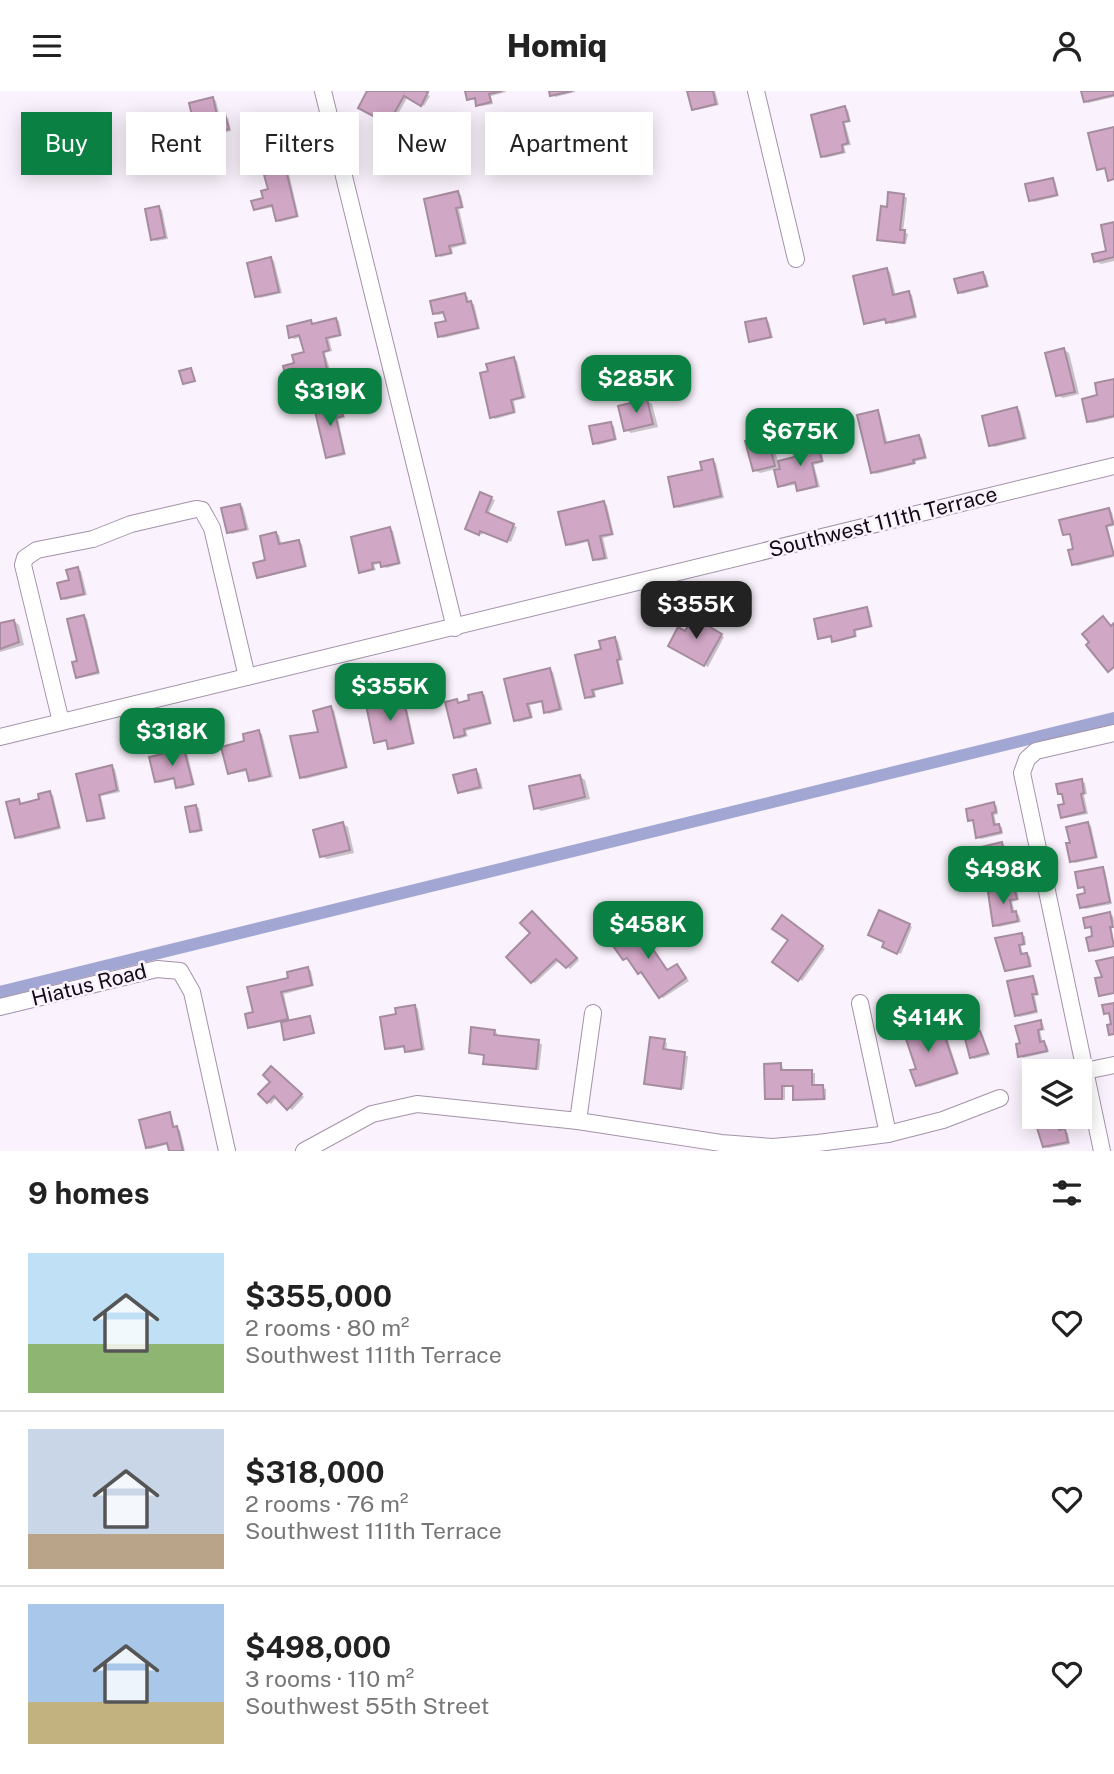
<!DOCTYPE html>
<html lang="en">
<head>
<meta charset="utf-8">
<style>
	:root { --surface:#fff; --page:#f6f6f6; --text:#222; --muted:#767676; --line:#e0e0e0; --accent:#0b8043 }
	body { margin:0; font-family:"Public Sans",sans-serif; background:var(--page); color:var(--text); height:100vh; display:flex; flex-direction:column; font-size:26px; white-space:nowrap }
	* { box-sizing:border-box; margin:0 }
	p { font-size:23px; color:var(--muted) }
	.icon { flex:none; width:38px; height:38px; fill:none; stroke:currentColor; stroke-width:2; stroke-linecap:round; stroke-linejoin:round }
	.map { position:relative; height:1060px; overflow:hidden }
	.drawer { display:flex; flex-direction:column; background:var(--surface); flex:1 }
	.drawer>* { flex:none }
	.banner { position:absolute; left:21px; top:21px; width:700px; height:63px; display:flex; gap:14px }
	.fabs { position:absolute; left:1022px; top:968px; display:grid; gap:14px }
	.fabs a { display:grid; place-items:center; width:70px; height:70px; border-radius:0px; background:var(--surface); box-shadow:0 4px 18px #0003; font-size:35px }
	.price { position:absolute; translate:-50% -60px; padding:0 16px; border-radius:14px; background:var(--accent); color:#fff; font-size:23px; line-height:46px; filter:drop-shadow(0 2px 4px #0008) }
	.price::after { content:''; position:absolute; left:50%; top:42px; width:21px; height:16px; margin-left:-10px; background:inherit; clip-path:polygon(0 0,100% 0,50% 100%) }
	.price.selected { background:#222; color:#fff }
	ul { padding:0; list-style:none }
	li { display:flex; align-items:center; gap:21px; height:175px; padding:0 28px }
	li+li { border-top:2px solid var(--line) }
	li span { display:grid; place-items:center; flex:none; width:196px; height:140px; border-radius:0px; color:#555 }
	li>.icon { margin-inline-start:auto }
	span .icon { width:84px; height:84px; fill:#fffc; stroke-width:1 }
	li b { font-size:30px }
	h2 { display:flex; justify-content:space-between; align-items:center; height:84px; padding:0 28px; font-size:30px }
	.tag { padding:0 24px; border-radius:0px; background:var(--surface); box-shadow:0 4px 18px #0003; font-size:24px; line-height:63px }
	.tag.selected { background:var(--accent); color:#fff }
	header { display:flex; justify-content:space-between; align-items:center; height:91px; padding:0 28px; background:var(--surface); font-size:32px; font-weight:800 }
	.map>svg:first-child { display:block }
	.shadow { fill:#0003 }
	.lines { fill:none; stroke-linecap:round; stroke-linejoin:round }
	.canal { stroke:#a1a6d2; stroke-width:12 }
	.building { fill:#d1a7c6; stroke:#a68c9f; stroke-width:2 }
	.minor-casing { stroke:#a392a9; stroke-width:18 }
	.minor { stroke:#fff; stroke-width:16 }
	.labels { text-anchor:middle; stroke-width:5; stroke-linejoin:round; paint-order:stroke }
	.street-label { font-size:21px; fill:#120b14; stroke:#faf2fc }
</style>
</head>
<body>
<header><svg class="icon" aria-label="menu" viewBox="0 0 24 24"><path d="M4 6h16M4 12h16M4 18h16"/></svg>Homiq<svg class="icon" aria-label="person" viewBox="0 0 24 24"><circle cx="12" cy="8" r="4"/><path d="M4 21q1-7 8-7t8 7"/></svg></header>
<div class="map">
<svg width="1114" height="1060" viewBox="0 0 1114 1060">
	<rect width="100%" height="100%" fill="#faf2fc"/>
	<g class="shadow">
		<polygon points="369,0 422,0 430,5 424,15 408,5 392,34 360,16"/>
		<polygon points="467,0 505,0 506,1 491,5 493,13 481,15 477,9 468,8"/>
		<polygon points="551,0 575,0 575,1 555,6"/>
		<polygon points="694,0 715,0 719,14 697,19 694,17"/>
		<polygon points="1083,0 1114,0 1114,6 1088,12 1085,10"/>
		<polygon points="213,8 216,10 220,26 228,27 231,40 201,47 198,45"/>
		<polygon points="845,17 848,19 851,31 845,32 851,54 844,55 846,62 825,67 822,65"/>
		<polygon points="174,26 177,28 180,44 166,46 163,45"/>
		<polygon points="577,26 582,29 584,38 610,32 616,35 618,45 571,55 566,52"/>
		<polygon points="286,81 289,83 299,126 280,131 277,129 274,116 258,119 255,117"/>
		<polygon points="1052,89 1055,90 1059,105 1034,111 1031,109"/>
		<polygon points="458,102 461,104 464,117 459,118 467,153 452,157 453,163 441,166 438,164"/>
		<polygon points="904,105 907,107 903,141 908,143 906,153 882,150 879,148 888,118"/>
		<polygon points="159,117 162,119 168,148 156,150 153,148"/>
		<polygon points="1114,133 1114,170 1101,173 1095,170 1109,161"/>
		<polygon points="271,168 274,170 282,202 260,207 257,205"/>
		<polygon points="886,179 890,181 896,205 909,202 912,204 917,227 891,233 887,229 869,233 865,232"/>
		<polygon points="983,183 986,184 989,196 962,203 959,201"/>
		<polygon points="464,204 468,206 469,212 474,213 480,238 443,247 440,245 448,231 446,222 438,224 434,222"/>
		<polygon points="336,228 339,230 342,245 329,248 332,260 325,262 330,279 301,286 303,292 293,294 290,293 296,274 306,262 301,246 294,248 291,246 311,231 314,234"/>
		<polygon points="766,229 769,231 773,247 754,251 751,250"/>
		<polygon points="1064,259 1069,262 1079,303 1063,307 1057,304"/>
		<polygon points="514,268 517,270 526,307 514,310 516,322 495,328 492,326"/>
		<polygon points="1114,290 1114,327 1092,332 1089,330 1099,305"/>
		<polygon points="647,310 652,313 658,336 631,342 626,339"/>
		<polygon points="339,312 342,314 345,327 338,328 346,364 331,367 328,366"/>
		<polygon points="1017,318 1020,320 1027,348 994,356 991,354"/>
		<polygon points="877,321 880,323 888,353 919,345 922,347 927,368 916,370 916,373 876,383 873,381"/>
		<polygon points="610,333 614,335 617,349 598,354 595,352"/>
		<polygon points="767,346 773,349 778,372 808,364 816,348 819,350 824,371 814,374 820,396 802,400 799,399 798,393 783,396 780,394 776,378 760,382 754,379"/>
		<polygon points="713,370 716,372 724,407 679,417 676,415"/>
		<polygon points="481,403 495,409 488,424 517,436 511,451 484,440 482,444 467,437"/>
		<polygon points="604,412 607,414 614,444 603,447 608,468 598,470 595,468 590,450 571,455 568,453"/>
		<polygon points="240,414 243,416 249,439 232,443 229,441"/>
		<polygon points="1109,419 1112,421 1114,430 1114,435 1108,436 1114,466 1077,475 1074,473 1075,459 1072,444 1064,443"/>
		<polygon points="390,438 393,440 401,473 386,477 382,472 374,474 376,479 364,482 361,480"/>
		<polygon points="276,443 279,444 282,455 298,451 302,453 307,476 261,487 258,486 268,470"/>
		<polygon points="78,478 81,480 87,504 65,509 62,507"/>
		<polygon points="866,517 869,519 873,536 856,540 857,546 837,551 833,546 823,548 820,546"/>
		<polygon points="84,526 87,528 100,583 80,587 77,586"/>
		<polygon points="694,529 724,546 708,576 670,554 686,543"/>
		<polygon points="14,530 19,534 24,554 0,561 0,534"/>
		<polygon points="615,548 618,550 623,569 619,570 624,593 595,600 596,606 590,608 587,606 603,559"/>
		<polygon points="550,579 553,581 563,619 549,623 546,621 544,611 530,614 533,627 519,631 516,629"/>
		<polygon points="482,603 485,604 492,633 466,640 468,645 459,648 456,646 457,610 460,612 472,610"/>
		<polygon points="402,607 405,609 415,653 392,659 389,657 388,650 379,652 376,651"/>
		<polygon points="331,617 334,619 348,677 305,688 301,686"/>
		<polygon points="259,641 262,643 273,686 253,691 250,689 248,680 232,683 229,682 247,651"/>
		<polygon points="184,660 187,662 195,694 181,698 178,696 176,688 159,692 156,690"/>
		<polygon points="111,676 115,678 120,701 101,705 106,728 91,731 88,729 78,684"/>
		<polygon points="476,680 479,682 483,698 462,702 459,701"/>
		<polygon points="579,685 585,689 590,708 541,720 536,717"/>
		<polygon points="1081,690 1085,692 1087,703 1084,704 1088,723 1065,727 1062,726 1066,714 1063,704 1060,702"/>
		<polygon points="49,702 53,704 61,738 20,748 17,746 19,709 23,714 41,709"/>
		<polygon points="994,713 997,715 998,723 994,724 997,735 1002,736 1003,743 981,748 978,746 975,730 970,729"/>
		<polygon points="195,715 199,717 203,740 195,742 191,740"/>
		<polygon points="343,733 348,736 354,762 327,768 321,765"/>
		<polygon points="1088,733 1091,735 1098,767 1075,772 1072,770"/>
		<polygon points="1001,753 1005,755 1006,762 1002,763 1004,775 1012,776 1014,786 991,791 988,789 985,772 981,770"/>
		<polygon points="1102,777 1105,779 1112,813 1085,818 1082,816 1087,803 1086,797 1080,796"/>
		<polygon points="1014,798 1017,799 1019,809 1012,811 1015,822 1019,824 1021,831 998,836 995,834"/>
		<polygon points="1110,823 1113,825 1114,830 1112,838 1114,856 1094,861 1090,859 1094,847 1093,838 1087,836"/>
		<polygon points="535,824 579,869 570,878 560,869 535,892 532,891"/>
		<polygon points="786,828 825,858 802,890 774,870 790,849"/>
		<polygon points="638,833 650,847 647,849 669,880 677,875 689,890 663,907 644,882 639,881 630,868 624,868 630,846"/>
		<polygon points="909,834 912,836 901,863 884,855 886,851"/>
		<polygon points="1022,844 1025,845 1026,854 1021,855 1023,864 1030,865 1032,876 1010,880 1007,879"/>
		<polygon points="308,878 311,880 314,895 284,903 290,931 310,927 314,942 287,949 282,931 253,937 249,936 255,922 290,888"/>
		<polygon points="1032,886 1035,888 1039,904 1035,905 1038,922 1019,926 1016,924"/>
		<polygon points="415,916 418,918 425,959 409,962 406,956 390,959 387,957 398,925"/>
		<polygon points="919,929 922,931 928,947 932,946 936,950 945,947 948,949 959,983 920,996 917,994"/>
		<polygon points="1040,931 1043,933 1045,939 1040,940 1043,952 1047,954 1049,961 1023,967 1020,965"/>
		<polygon points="494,940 497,942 497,946 542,953 539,979 488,974 485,972 486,965 471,961"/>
		<polygon points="980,942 983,944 990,964 974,968 971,966"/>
		<polygon points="664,950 667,952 666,961 688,965 684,998 646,992"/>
		<polygon points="780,974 783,976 783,981 815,982 815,996 826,998 826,1009 798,1009 795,1008 795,996 785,996 785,1009 766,1007"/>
		<polygon points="275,979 304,1006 292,1019 277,1006 271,1013 268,1011"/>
		<polygon points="169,1023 172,1025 175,1038 180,1039 185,1060 171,1060 169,1053 150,1058 147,1056"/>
		<polygon points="1035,1026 1063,1026 1064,1031 1059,1032 1061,1041 1068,1042 1070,1053 1048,1057 1045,1055"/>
	</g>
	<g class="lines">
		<polyline class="canal" points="0,901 1114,627"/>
	</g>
	<g class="building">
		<polygon points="367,0 425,0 428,1 421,15 404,5 388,33 358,17"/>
		<polygon points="465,0 502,0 489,3 491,11 476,15 475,7 467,9"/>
		<polygon points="549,0 572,0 550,5"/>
		<polygon points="687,0 713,0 716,13 692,19"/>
		<polygon points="1081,0 1114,0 1114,4 1084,11"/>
		<polygon points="213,6 217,25 225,23 229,38 197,46 189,12"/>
		<polygon points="845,15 849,30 843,31 848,52 842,54 843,61 821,66 811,24"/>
		<polygon points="174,24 178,42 162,46 158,27"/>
		<polygon points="577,25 580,37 610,30 613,42 564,53 558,29"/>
		<polygon points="1114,36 1114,88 1108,90 1105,77 1097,79 1088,42"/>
		<polygon points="286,79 297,125 276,130 272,114 254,119 251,110 263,107 261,100 268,98 264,84"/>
		<polygon points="1053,87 1057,104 1029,110 1025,93"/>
		<polygon points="458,100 462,116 456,117 464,152 449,155 451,162 436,165 424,108"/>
		<polygon points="888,101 904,103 900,139 905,139 904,152 877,149 881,115 887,116"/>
		<polygon points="159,115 165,146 151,149 145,118"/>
		<polygon points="1114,131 1114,166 1094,171 1092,163 1106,160 1101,134"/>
		<polygon points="271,166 279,201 255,206 247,172"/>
		<polygon points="887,177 893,204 909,200 915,225 886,232 885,228 864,233 853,185"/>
		<polygon points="983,181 987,195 958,202 954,188"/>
		<polygon points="465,202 467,211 471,210 478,237 438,246 435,232 446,230 443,221 433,223 430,210"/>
		<polygon points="336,227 340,244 326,247 329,259 323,261 327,278 299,285 300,291 288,294 283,275 294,272 292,264 304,261 299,244 289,247 287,235 311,229 312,233"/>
		<polygon points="766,227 771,246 749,251 745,231"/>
		<polygon points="1064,257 1075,301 1056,305 1045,262"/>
		<polygon points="514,266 523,306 511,309 514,321 490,327 480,282 488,280 486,273"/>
		<polygon points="191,277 195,290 183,293 179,280"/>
		<polygon points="1114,288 1114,325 1087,331 1082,308 1097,304 1095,292"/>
		<polygon points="647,308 653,333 624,340 618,315"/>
		<polygon points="339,310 343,325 336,327 344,362 326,367 314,316"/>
		<polygon points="1017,316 1024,347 989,355 982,325"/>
		<polygon points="878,319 885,352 919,344 925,366 913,369 914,372 871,382 857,324"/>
		<polygon points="611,331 615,348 593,353 589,335"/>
		<polygon points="767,344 775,375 753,380 745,350"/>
		<polygon points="816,346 822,370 812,372 817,395 797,400 795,391 778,396 774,379 780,378 778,370 806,363 803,349"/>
		<polygon points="713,368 721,405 674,416 668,386 702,379 700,371"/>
		<polygon points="480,401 492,406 486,421 514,433 507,451 480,440 479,444 465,438"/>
		<polygon points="604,410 612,443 600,445 605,467 593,469 588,449 566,454 558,421"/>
		<polygon points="240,413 246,438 227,442 221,417"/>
		<polygon points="1109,417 1113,433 1106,435 1114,464 1072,474 1068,459 1073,458 1070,443 1063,444 1059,429"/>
		<polygon points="390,436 399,472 381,476 380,471 372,472 373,478 359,482 351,446"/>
		<polygon points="276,441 279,453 299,449 305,475 257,487 253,472 265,469 260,445"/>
		<polygon points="78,476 84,503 61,508 57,492 69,489 66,479"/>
		<polygon points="867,516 871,535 854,539 855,545 832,551 831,545 818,548 814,528"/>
		<polygon points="84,524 98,581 76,587 72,571 77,570 67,528"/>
		<polygon points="1103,525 1111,535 1114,532 1114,576 1108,581 1086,554 1089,551 1082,543"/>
		<polygon points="693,526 722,543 704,575 668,555 678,536 685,540"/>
		<polygon points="14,529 19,551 0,558 0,532"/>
		<polygon points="615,546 620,568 617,569 622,592 592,599 594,605 585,607 575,564 601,558 599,550"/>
		<polygon points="550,577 560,618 544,622 542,610 527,613 531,626 514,630 504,588"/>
		<polygon points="482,601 490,632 464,638 465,644 454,647 445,611 457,608 458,612 469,609 468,604"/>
		<polygon points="403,606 413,652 388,658 386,649 374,652 366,614"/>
		<polygon points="331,615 346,676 300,687 290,645 318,641 313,620"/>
		<polygon points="259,639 270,685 249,690 246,678 228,683 221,656 244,650 243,643"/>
		<polygon points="184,658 193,693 176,697 174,687 155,691 149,666"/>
		<polygon points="112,674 117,699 99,704 104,727 87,730 76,683"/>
		<polygon points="476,678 480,696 458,702 453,684"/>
		<polygon points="580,684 585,706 534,718 529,695"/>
		<polygon points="1082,688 1084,702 1081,703 1085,721 1061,727 1058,714 1064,713 1062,703 1058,703 1056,693"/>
		<polygon points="50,700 59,736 15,747 6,711 19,708 20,713 39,708 38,703"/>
		<polygon points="994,711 996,721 992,722 994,734 999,733 1001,741 976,747 973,729 968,730 966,718"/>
		<polygon points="196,714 201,739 190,741 185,716"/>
		<polygon points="343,731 350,759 320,766 313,739"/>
		<polygon points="1088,731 1096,766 1070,771 1066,752 1070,752 1066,736"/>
		<polygon points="1002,751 1004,761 1000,762 1002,773 1009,772 1012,784 986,790 983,770 980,771 977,757"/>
		<polygon points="1103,776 1110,811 1080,817 1077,804 1085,802 1084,796 1078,797 1075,781"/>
		<polygon points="1014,796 1017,808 1010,809 1012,821 1016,820 1018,830 993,835 988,801"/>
		<polygon points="879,819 910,833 897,863 882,856 884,851 868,844"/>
		<polygon points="532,820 577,867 566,877 556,868 531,892 506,866 530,842 520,832"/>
		<polygon points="1110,821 1113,836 1110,836 1114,855 1089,860 1086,847 1092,845 1091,836 1085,837 1083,827"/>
		<polygon points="782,824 823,855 798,890 772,871 788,849 772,838"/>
		<polygon points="638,831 648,845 645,846 667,879 677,873 686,887 659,907 641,881 638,883 627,867 623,869 613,855 627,845 624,841"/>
		<polygon points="1022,842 1024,853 1019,854 1021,863 1027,862 1030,875 1005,880 995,847"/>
		<polygon points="1114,866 1114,902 1099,905 1095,887 1102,886 1096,870"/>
		<polygon points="308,876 312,894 281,901 288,928 248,937 245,923 253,921 247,896 288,887 287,881"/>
		<polygon points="1033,885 1037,903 1032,903 1036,920 1015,925 1007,890"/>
		<polygon points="1114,912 1114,943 1109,944 1107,934 1111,933 1109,922 1104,923 1102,914"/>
		<polygon points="415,914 422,958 405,961 404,955 385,958 380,926 396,923 395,917"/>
		<polygon points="310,925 314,942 284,949 281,931"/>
		<polygon points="919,927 926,946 933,944 934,949 945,946 957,982 916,995 910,979 916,978 901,933"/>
		<polygon points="1041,929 1042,938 1038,939 1040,951 1044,950 1047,960 1018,966 1016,953 1020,952 1015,935"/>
		<polygon points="471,936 495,939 494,944 539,949 536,978 483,973 484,964 469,962"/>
		<polygon points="980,940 988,962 970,967 964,944"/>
		<polygon points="650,946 665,948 663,958 685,961 681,998 644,993"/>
		<polygon points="781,972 781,979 812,979 812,994 823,994 824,1008 793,1009 793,995 782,995 782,1008 765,1008 764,973"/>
		<polygon points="271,975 302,1003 287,1019 274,1005 267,1012 258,1003 270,991 263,984"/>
		<polygon points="170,1021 173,1036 177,1035 183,1060 169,1060 167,1052 146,1057 139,1029"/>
		<polygon points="1033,1024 1061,1026 1062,1029 1057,1030 1059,1039 1065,1038 1068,1051 1043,1056"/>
	</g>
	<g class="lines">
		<g class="minor-casing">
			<g id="minor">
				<polyline points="323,0 455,537"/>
				<polyline points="756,0 796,168"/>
				<polyline points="61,631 23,474 25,467 37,459 93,448 131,433 196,418 202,419 212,437 247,586"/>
				<polyline points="0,646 1114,375"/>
				<polyline points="860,912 888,1043"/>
				<polyline points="0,916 157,878 180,880 192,901 227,1060"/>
				<polyline points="1085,980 1114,974"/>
				<polyline points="578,1030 593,922"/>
				<polyline points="304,1060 372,1023 417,1013 578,1030 721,1052 773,1056 818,1052 888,1043 943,1029 1000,1007"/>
				<polyline points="1102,1060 1022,682 1027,668 1036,660 1114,642"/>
			</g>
		</g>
		<use href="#minor" class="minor"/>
	</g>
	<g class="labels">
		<g class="street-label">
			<text transform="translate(883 431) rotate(-14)" y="7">Southwest 111th Terrace</text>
			<text transform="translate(89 894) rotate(-14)" y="7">Hiatus Road</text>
		</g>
	</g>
</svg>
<div class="fabs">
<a><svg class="icon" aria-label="layers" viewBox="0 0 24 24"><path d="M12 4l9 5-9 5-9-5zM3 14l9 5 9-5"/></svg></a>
</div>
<b class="price" style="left:636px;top:324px">$285K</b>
<b class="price" style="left:330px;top:337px">$319K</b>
<b class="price" style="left:800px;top:377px">$675K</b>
<b class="price selected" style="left:696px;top:550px">$355K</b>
<b class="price" style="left:390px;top:632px">$355K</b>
<b class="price" style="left:172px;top:677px">$318K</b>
<b class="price" style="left:1003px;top:815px">$498K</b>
<b class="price" style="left:648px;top:870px">$458K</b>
<b class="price" style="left:928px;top:963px">$414K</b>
<div class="banner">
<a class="tag selected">Buy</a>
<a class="tag">Rent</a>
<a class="tag">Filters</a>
<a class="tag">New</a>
<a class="tag">Apartment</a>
</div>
</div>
<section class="drawer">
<h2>9 homes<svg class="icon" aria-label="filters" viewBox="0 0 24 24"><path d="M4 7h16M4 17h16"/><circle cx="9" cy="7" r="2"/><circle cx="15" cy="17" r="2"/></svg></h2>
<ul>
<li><span style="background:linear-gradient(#bfe0f5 65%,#8fb573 0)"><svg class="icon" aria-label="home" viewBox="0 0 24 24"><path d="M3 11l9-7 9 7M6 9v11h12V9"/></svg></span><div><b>$355,000</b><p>2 rooms · 80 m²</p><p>Southwest 111th Terrace</p></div><svg class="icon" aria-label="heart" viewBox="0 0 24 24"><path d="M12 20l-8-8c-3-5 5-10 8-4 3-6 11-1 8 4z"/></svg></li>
<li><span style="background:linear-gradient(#c9d6e8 75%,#b9a48a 0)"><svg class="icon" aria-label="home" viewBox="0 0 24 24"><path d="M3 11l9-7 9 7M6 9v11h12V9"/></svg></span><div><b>$318,000</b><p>2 rooms · 76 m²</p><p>Southwest 111th Terrace</p></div><svg class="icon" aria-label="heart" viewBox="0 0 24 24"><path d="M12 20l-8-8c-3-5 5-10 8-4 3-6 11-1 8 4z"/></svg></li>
<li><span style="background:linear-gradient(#a9c7e8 70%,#c2b280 0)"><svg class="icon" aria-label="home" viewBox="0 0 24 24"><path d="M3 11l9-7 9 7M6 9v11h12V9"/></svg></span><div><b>$498,000</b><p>3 rooms · 110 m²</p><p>Southwest 55th Street</p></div><svg class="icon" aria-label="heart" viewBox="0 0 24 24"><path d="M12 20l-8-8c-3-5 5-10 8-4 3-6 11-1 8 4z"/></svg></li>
</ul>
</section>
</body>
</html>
